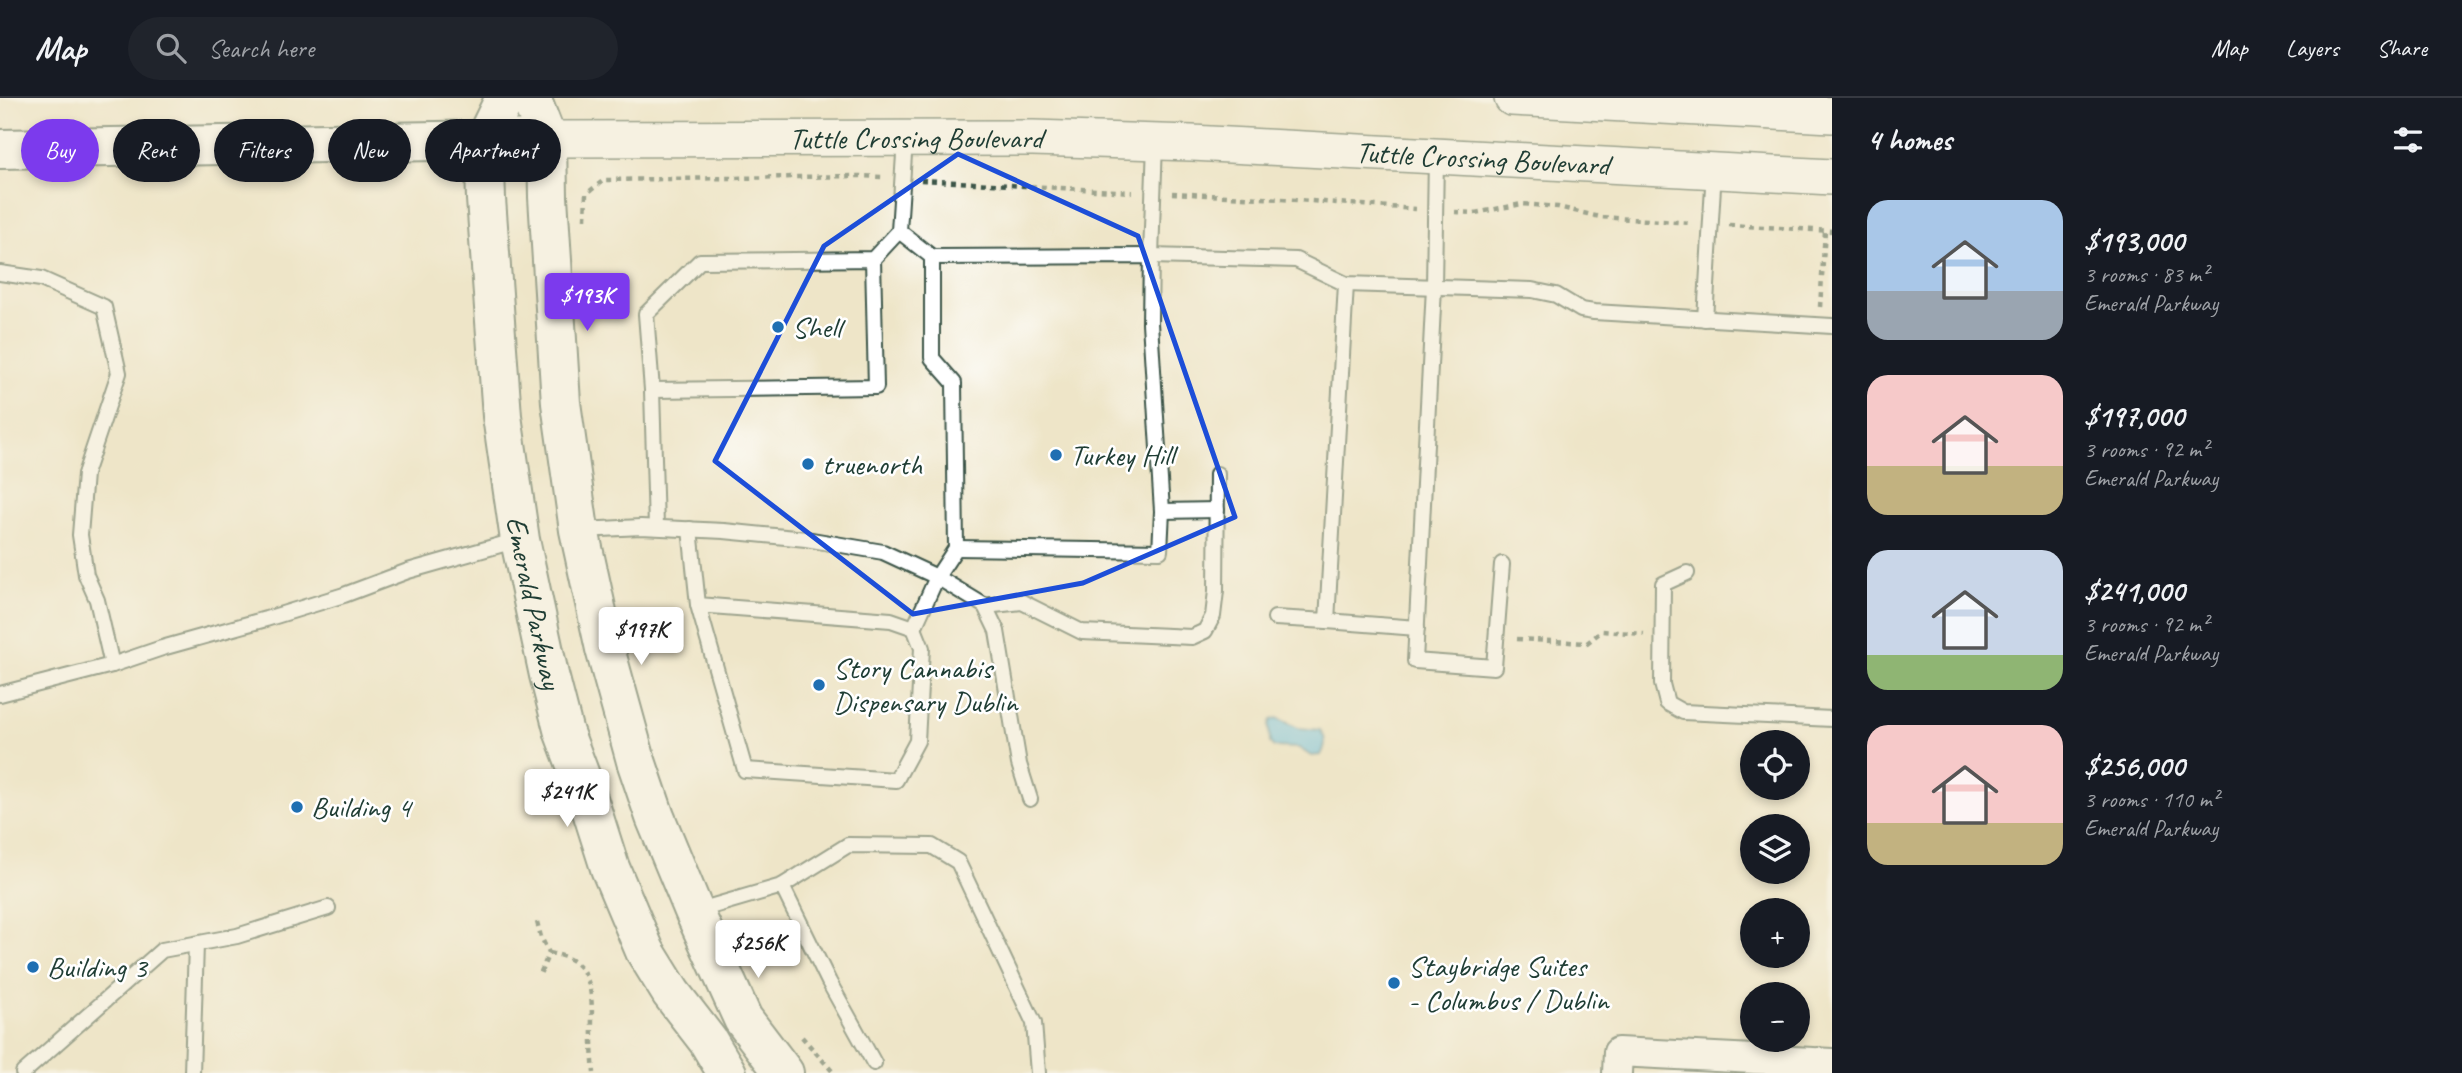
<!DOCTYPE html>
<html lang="en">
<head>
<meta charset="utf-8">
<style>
	:root { --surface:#171b24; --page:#20242c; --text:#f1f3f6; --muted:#9ea1a6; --line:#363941; --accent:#7c3aed }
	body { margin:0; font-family:Caveat,sans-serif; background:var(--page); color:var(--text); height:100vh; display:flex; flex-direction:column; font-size:26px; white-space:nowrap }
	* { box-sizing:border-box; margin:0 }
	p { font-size:23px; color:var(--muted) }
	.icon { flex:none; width:38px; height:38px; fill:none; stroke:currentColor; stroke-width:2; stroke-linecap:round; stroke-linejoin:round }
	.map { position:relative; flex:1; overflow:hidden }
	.sheet { display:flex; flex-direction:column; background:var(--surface); width:630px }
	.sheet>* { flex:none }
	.top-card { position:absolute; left:21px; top:21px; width:665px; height:63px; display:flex; gap:14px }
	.controls { position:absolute; left:1740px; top:632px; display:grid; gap:14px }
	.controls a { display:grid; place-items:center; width:70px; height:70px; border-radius:50%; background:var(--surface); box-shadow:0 4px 10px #0003; font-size:35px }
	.price { position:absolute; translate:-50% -60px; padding:0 16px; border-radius:7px; background:#fff; color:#222; font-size:23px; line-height:46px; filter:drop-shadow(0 2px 4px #0008) }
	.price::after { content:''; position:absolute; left:50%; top:42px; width:21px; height:16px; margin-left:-10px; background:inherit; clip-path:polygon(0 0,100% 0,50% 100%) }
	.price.selected { background:var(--accent); color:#fff }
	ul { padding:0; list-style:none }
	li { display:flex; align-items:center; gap:21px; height:175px; padding:0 35px }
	li span { display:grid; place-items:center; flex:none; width:196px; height:140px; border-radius:21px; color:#555 }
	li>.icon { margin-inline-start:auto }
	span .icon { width:84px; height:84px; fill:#fffc; stroke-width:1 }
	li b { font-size:30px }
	h2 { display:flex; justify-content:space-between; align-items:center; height:84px; padding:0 35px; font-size:30px }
	.tag { padding:0 24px; border-radius:32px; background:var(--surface); box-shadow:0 4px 10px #0003; font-size:24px; line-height:63px }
	.tag.selected { background:var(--accent); color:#fff }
	header { display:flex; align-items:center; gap:42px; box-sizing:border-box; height:98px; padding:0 35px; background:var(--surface); border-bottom:2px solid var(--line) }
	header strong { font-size:33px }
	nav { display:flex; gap:38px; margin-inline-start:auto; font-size:24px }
	.search { width:490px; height:63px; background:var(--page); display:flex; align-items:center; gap:18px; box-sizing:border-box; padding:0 24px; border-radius:38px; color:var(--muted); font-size:26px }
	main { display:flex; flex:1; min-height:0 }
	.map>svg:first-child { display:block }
	.water { fill:#6bc1e7; stroke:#457f8e; stroke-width:2 }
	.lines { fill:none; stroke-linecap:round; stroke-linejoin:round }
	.service-casing { stroke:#3e564a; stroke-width:18 }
	.minor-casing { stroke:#3e564a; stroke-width:32 }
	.tertiary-casing { stroke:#3e564a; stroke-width:38 }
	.secondary-casing { stroke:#3e564a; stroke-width:42 }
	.path { stroke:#3e564a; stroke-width:4.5; stroke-dasharray:5 5; stroke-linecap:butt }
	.service { stroke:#fff; stroke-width:14 }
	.minor { stroke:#fff; stroke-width:28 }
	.tertiary { stroke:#fff; stroke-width:35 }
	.secondary { stroke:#fff; stroke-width:38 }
	.marked { fill:none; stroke:#1d4ed8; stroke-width:5; stroke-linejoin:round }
	.poi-dot { fill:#1f6fb2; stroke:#fff; stroke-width:2.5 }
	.labels { text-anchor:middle; stroke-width:5; stroke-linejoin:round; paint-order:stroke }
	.street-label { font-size:30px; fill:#1f3d34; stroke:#fff }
	.poi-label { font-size:30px; fill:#1f3d34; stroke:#fff; text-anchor:start }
</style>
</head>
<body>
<header>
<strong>Map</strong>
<div class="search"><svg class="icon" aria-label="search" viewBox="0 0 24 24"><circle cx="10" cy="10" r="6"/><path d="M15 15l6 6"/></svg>Search here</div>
<nav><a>Map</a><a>Layers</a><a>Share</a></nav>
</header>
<main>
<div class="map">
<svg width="1832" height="975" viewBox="0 0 1832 975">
	<rect width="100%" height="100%" fill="#fff"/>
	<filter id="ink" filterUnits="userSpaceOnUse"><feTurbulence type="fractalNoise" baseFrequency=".0143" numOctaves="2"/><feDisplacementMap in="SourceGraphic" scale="14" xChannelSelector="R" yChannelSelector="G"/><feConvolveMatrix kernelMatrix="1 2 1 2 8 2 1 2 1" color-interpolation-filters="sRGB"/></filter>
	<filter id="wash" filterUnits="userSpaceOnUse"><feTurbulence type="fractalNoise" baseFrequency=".00686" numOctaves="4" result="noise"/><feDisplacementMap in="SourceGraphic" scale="28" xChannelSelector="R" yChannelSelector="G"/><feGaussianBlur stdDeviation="1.57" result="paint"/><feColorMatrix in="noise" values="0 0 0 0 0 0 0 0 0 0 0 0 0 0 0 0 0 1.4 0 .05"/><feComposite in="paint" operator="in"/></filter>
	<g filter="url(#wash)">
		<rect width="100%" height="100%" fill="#eee5c8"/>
		<path class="water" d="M 1277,620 L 1298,630 L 1320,632 C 1326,639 1326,648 1321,657 L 1311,658 L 1299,650 L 1274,649 L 1270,645 L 1269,628 L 1271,622 Z"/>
	</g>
	<g filter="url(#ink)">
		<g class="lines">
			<g class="service-casing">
				<g id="service">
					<polyline points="1155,45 1151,158 1296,162 1346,186 1532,192 1556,197 1581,212 1594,214 1832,228"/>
					<polyline points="1436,58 1434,189 1415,563 1494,569 1502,466"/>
					<polyline points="899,133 932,159 1151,158 1150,225 1162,413 1160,453 956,450"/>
					<polyline points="873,161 876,289 652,292 646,216 700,163 873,161 899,133 905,41"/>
					<polyline points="0,175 41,181 104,209 119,275 85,376 80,437 86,477 97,502 112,567"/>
					<polyline points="1705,221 1714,72"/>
					<polyline points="652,292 656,429"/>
					<polyline points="1162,413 1217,412"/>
					<polyline points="690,431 698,507 745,672 896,682 917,643 922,550 914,530 891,522 698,507"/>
					<polyline points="582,432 641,429 724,433 806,441 883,454 937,479 985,508 997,533 1019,666 1030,701"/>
					<polyline points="1687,475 1663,486 1662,586 1667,605 1683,614 1832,621"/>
					<polyline points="985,508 1022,504 1082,534 1192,539 1205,533 1213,518 1216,493 1217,376"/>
					<polyline points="1275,520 1327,523 1346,186"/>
					<polyline points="1327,523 1417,530"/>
					<polyline points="914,530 937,479 956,450 954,285 932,260 932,159"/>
					<polyline points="0,596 112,567 162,550 266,521 344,497 408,473 518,442"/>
					<polyline points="782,788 829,884 874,965"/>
					<polyline points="696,813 782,788 848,747 932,748 958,764 1034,925 1038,975"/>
					<polyline points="23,975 162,852 237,838 328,810"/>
					<polyline points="192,975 196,846"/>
				</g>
			</g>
			<g class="minor-casing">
				<polyline id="minor" points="1617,975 1618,954 1832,965"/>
			</g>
			<g class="tertiary-casing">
				<g id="tertiary">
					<polyline points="1512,0 1832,17"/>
					<path id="s1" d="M 547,41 L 1033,40 L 1192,45 L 1832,79"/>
				</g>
			</g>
			<g class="secondary-casing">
				<g id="secondary">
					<path id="s2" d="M 505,0 L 484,43 L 486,101 L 502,318 L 520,442 L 549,577 L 564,635 L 584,688 L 610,770 L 645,853 L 671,895 L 708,943 L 727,975"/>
					<polyline points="531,0 547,41 548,99 561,305 579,432 605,551 636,663 655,719 694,813 743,921 784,975"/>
					<polyline points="0,51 547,41"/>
				</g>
			</g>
			<g class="path">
				<polyline points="921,82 1132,94"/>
				<polyline points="1172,95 1298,102 1415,111"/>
				<polyline points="1455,114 1475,115 1522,106 1558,109 1600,119 1692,125"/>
				<polyline points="585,121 586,96 604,82 858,78 884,79"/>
				<polyline points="1729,127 1832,133"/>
				<polyline points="1820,209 1825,133"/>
				<polyline points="1517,541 1587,545 1602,533 1644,536"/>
				<polyline points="537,824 541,839 549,855 540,876"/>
				<path d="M 549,855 C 599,862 591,903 592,942 C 592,953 593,964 594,975"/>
				<polyline points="802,939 834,975"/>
			</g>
			<use href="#service" class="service"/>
			<use href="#minor" class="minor"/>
			<use href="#tertiary" class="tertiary"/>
			<use href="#secondary" class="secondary"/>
		</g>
	</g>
	<path d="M0 0H1832V975H0ZM 958,56 L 1138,138 L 1235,419 L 1083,485 L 913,516 L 715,363 L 824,148 Z" fill="#eee5c8" fill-opacity=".55" fill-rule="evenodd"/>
	<path class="marked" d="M 958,56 L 1138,138 L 1235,419 L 1083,485 L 913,516 L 715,363 L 824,148 Z"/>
	<g class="poi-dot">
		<circle cx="778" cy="229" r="7"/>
		<circle cx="1056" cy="357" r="7"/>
		<circle cx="808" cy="366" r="7"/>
		<circle cx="819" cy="587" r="7"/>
		<circle cx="297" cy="709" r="7"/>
		<circle cx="33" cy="869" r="7"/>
		<circle cx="1394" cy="885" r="7"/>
	</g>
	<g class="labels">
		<g class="street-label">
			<text dy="10" stroke="none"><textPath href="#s1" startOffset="369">Tuttle Crossing Boulevard</textPath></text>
			<text dy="10" stroke="none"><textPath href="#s1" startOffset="936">Tuttle Crossing Boulevard</textPath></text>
			<text dy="10" stroke="none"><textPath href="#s2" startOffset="513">Emerald Parkway</textPath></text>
		</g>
		<g class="poi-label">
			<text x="792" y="239">Shell</text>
			<text x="1070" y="367">Turkey Hill</text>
			<text x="822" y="376">truenorth</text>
			<text x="833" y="580">Story Cannabis<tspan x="833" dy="34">Dispensary Dublin</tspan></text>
			<text x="311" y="719">Building 4</text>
			<text x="1408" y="878">Staybridge Suites<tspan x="1408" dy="34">- Columbus / Dublin</tspan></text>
			<text x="47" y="879">Building 3</text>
		</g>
	</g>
</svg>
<div class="controls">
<a><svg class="icon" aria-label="locate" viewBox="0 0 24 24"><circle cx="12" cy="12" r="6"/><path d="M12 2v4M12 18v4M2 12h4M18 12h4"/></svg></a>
<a><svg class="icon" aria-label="layers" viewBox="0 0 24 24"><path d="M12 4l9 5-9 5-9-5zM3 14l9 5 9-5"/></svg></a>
<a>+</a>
<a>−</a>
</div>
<b class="price selected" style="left:587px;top:235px">$193K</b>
<b class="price" style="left:641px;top:569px">$197K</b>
<b class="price" style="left:567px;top:731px">$241K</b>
<b class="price" style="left:758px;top:882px">$256K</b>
<div class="top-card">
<a class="tag selected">Buy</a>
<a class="tag">Rent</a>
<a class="tag">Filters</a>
<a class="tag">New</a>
<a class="tag">Apartment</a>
</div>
</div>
<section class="sheet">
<h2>4 homes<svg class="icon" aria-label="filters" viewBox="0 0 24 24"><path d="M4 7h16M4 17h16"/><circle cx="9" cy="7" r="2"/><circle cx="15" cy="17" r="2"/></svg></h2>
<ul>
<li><span style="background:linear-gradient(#a9c7e8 65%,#9aa5b1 0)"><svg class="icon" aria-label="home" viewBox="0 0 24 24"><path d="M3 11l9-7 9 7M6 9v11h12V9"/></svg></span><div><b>$193,000</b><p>3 rooms · 83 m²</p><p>Emerald Parkway</p></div></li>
<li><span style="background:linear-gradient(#f6c9c9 65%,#c2b280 0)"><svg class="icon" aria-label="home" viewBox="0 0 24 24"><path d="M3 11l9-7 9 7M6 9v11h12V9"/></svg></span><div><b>$197,000</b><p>3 rooms · 92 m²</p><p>Emerald Parkway</p></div></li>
<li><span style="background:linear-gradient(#c9d6e8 75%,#8fb573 0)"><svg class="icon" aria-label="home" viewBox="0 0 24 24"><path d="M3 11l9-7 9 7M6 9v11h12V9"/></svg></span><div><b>$241,000</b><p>3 rooms · 92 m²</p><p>Emerald Parkway</p></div></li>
<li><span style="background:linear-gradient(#f6c9c9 70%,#c2b280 0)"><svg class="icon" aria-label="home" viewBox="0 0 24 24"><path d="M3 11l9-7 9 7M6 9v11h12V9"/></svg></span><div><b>$256,000</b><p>3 rooms · 110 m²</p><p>Emerald Parkway</p></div></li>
</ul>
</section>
</main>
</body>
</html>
